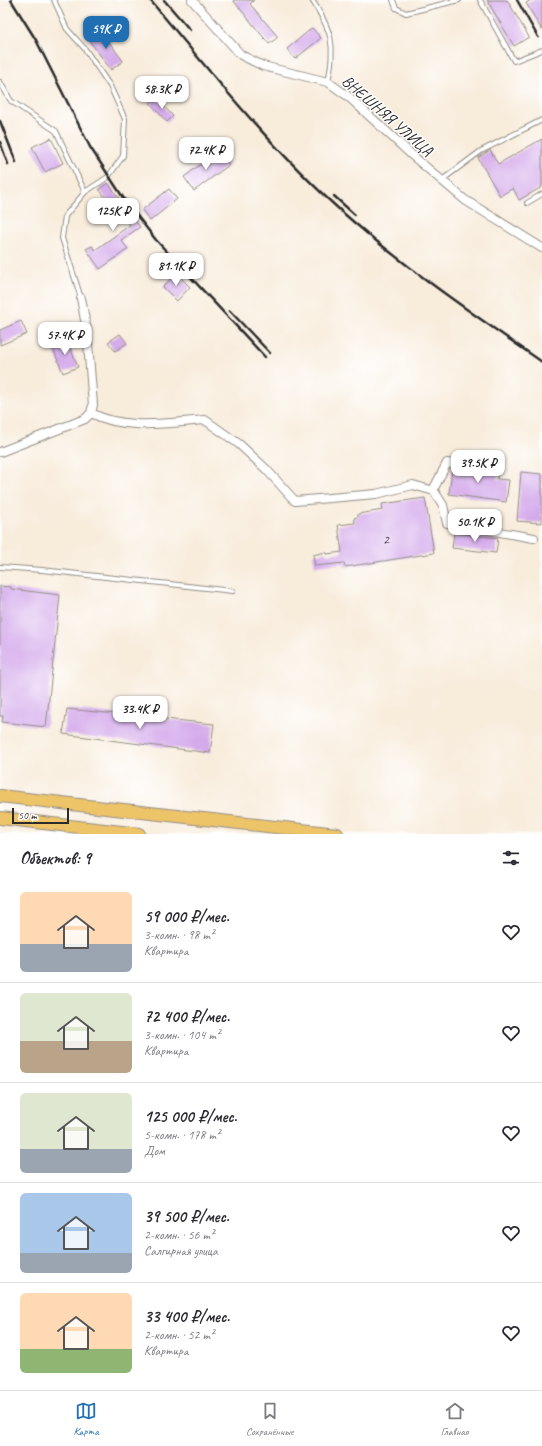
<!DOCTYPE html>
<html lang="ru">
<head>
<meta charset="utf-8">
<style>
	:root { --surface:#fff; --page:#f7f7f7; --text:#2b2b33; --muted:#7c7c81; --line:#e1e1e2; --accent:#1f6fb2 }
	body { margin:0; font-family:Caveat,sans-serif; background:var(--page); color:var(--text); height:100vh; display:flex; flex-direction:column; font-size:15px; white-space:nowrap }
	* { box-sizing:border-box; margin:0 }
	p { font-size:13px; color:var(--muted) }
	.icon { flex:none; width:22px; height:22px; fill:none; stroke:currentColor; stroke-width:2; stroke-linecap:round; stroke-linejoin:round }
	.map { position:relative; height:834px; overflow:hidden }
	.panel { display:flex; flex-direction:column; background:var(--surface); flex:1 }
	.panel>* { flex:none }
	.scale { position:absolute; left:12px; bottom:10px; width:57px; box-sizing:border-box; padding-left:4px; border:2px solid #2b2b2b; border-top:0; font-size:11px; line-height:14px; white-space:nowrap; color:#2b2b2b; -webkit-text-stroke:3px #fff; paint-order:stroke }
	.price { position:absolute; translate:-50% -34px; padding:0 9px; border-radius:8px; background:#fff; color:#222; font-size:13px; line-height:26px; filter:drop-shadow(0 1px 2px #0008) }
	.price::after { content:''; position:absolute; left:50%; top:24px; width:12px; height:9px; margin-left:-6px; background:inherit; clip-path:polygon(0 0,100% 0,50% 100%) }
	.price.selected { background:var(--accent); color:#fff }
	ul { padding:0; list-style:none }
	li { display:flex; align-items:center; gap:12px; height:100px; padding:0 20px }
	li+li { border-top:1px solid var(--line) }
	li span { display:grid; place-items:center; flex:none; width:112px; height:80px; border-radius:6px; color:#555 }
	li>.icon { margin-inline-start:auto }
	span .icon { width:48px; height:48px; fill:#fffc; stroke-width:1 }
	li b { font-size:17px }
	h2 { display:flex; justify-content:space-between; align-items:center; height:48px; padding:0 20px; font-size:17px }
	.tabs { display:flex; justify-content:space-around; align-items:center; height:56px; border-top:1px solid var(--line); background:var(--surface); font-size:11px; color:var(--muted) }
	.tabs a { display:grid; justify-items:center; gap:2px }
	.tabs .selected { color:var(--accent) }
	.map>svg:first-child { display:block }
	.building { fill:#d4aaeb }
	.lines { fill:none; stroke-linecap:round; stroke-linejoin:round }
	.service-casing { stroke:#928c83; stroke-width:6 }
	.minor-casing { stroke:#928c83; stroke-width:10 }
	.primary-casing { stroke:#928c83; stroke-width:14 }
	.service { stroke:#fff; stroke-width:4 }
	.minor { stroke:#fff; stroke-width:8 }
	.primary { stroke:#eec469; stroke-width:12 }
	.rail { stroke:#2b2b2b; stroke-width:2.5 }
	.labels { text-anchor:middle; stroke-width:3; stroke-linejoin:round; paint-order:stroke }
	.number-label { font-size:14px; fill:#554b5b }
	.street-label { font-size:16px; fill:#2b2b2b; stroke:#fff }
</style>
</head>
<body>
<div class="map">
<svg width="542" height="834" viewBox="0 0 542 834">
	<rect width="100%" height="100%" fill="#fff"/>
	<filter id="ink" filterUnits="userSpaceOnUse"><feTurbulence type="fractalNoise" baseFrequency=".025" numOctaves="2"/><feDisplacementMap in="SourceGraphic" scale="8" xChannelSelector="R" yChannelSelector="G"/><feConvolveMatrix kernelMatrix="1 2 1 2 8 2 1 2 1" color-interpolation-filters="sRGB"/></filter>
	<filter id="wash" filterUnits="userSpaceOnUse"><feTurbulence type="fractalNoise" baseFrequency=".012" numOctaves="4" result="noise"/><feDisplacementMap in="SourceGraphic" scale="16" xChannelSelector="R" yChannelSelector="G"/><feGaussianBlur stdDeviation="0.9" result="paint"/><feColorMatrix in="noise" values="0 0 0 0 0 0 0 0 0 0 0 0 0 0 0 0 0 1.4 0 .05"/><feComposite in="paint" operator="in"/></filter>
	<g filter="url(#wash)">
		<rect width="100%" height="100%" fill="#f8ecdb"/>
		<g id="blocks">
			<g class="building">
				<polygon points="233,0 254,0 250,4 278,37 269,44"/>
				<polygon points="487,0 507,0 529,37 514,46"/>
				<polygon points="531,0 542,0 542,30 526,3"/>
				<polygon points="312,28 321,38 295,59 287,49"/>
				<polygon points="101,31 123,61 111,70 89,40"/>
				<polygon points="156,98 173,116 167,122 150,103"/>
				<polygon points="51,138 63,163 45,172 32,147"/>
				<polygon points="542,139 542,187 519,200 513,188 500,196 478,158 490,150 498,164"/>
				<polygon points="218,151 229,165 194,191 184,177"/>
				<polygon points="108,183 140,227 121,240 128,249 100,269 86,249 92,246 95,250 130,225 115,206 113,208 99,189"/>
				<polygon points="169,189 177,199 150,221 142,210"/>
				<polygon points="176,273 190,287 177,301 163,287"/>
				<polygon points="21,321 27,334 0,345 0,330"/>
				<polygon points="120,334 127,343 115,351 108,342"/>
				<polygon points="67,340 78,367 63,373 52,346"/>
				<polygon points="457,467 498,472 497,479 509,480 506,502 449,494 452,469"/>
				<polygon points="521,472 542,474 542,523 517,521"/>
				<polygon points="425,498 434,553 345,567 344,563 315,566 313,555 326,552 327,554 342,552 338,525 355,523 354,518 358,517 358,514 383,510 382,504"/>
				<polygon points="454,533 498,538 496,553 452,548"/>
				<polygon points="0,586 11,587 11,589 60,595 46,727 2,722 3,716 0,716"/>
				<polygon points="67,709 214,724 210,753 63,734"/>
			</g>
		</g>
	</g>
	<g filter="url(#ink)">
		<use href="#blocks" fill-opacity="0" stroke="#928c83" stroke-width="1"/>
		<g class="lines">
			<g class="service-casing">
				<g id="service">
					<path d="M 312,0 C 332,31 336,45 328,82"/>
					<polyline points="393,0 396,8 406,13 459,0"/>
					<polyline points="480,0 514,61 542,50"/>
					<polyline points="0,82 11,101 56,131 85,192 108,177 123,156 125,119 110,86 85,49 67,29 54,0"/>
					<polyline points="442,180 481,151 542,120"/>
					<polyline points="527,203 542,194"/>
					<polyline points="81,298 62,238 65,216 85,192"/>
					<polyline points="0,567 42,570 233,591"/>
				</g>
			</g>
			<g class="minor-casing">
				<g id="minor">
					<polyline points="192,0 241,55 263,66 328,82 349,97 414,157 465,200 542,248"/>
					<path d="M 91,413 C 126,431 168,423 205,420 L 239,444 L 266,469 L 295,501 L 376,494 L 413,485 L 434,491 L 443,505 L 447,523 L 534,538"/>
					<polyline points="0,452 85,419 91,413 93,405 87,331 81,298"/>
					<polyline points="433,490 447,463 453,464"/>
				</g>
			</g>
			<g class="primary-casing">
				<g id="primary">
					<polyline points="0,796 337,834"/>
					<polyline points="0,818 139,834"/>
				</g>
			</g>
			<use href="#service" class="service"/>
			<use href="#minor" class="minor"/>
			<use href="#primary" class="primary"/>
			<g class="rail">
				<polyline points="11,0 36,40 90,147 124,199 156,240 265,357"/>
				<path d="M 150,0 C 211,73 270,147 341,211 C 404,267 473,314 542,362"/>
				<polyline points="164,0 190,30"/>
				<polyline points="517,0 538,37"/>
				<polyline points="0,121 16,162"/>
				<polyline points="0,142 8,164"/>
				<polyline points="334,196 355,215"/>
				<polyline points="230,311 270,353"/>
			</g>
		</g>
	</g>
	<g class="labels">
		<g class="number-label">
			<text x="386" y="544">2</text>
		</g>
		<g class="street-label">
			<text transform="translate(388 115) rotate(41)" y="6">ВНЕШНЯЯ УЛИЦА</text>
		</g>
	</g>
</svg>
<div class="scale">50 m</div>
<b class="price selected" style="left:106px;top:50px">59K ₽</b>
<b class="price" style="left:162px;top:110px">58.3K ₽</b>
<b class="price" style="left:206px;top:171px">72.4K ₽</b>
<b class="price" style="left:113px;top:232px">125K ₽</b>
<b class="price" style="left:176px;top:287px">81.1K ₽</b>
<b class="price" style="left:65px;top:356px">57.4K ₽</b>
<b class="price" style="left:478px;top:484px">39.5K ₽</b>
<b class="price" style="left:475px;top:543px">50.1K ₽</b>
<b class="price" style="left:140px;top:730px">33.4K ₽</b>
</div>
<section class="panel">
<h2>Объектов: 9<svg class="icon" aria-label="filters" viewBox="0 0 24 24"><path d="M4 7h16M4 17h16"/><circle cx="9" cy="7" r="2"/><circle cx="15" cy="17" r="2"/></svg></h2>
<ul>
<li><span style="background:linear-gradient(#ffd9b3 65%,#9aa5b1 0)"><svg class="icon" aria-label="home" viewBox="0 0 24 24"><path d="M3 11l9-7 9 7M6 9v11h12V9"/></svg></span><div><b>59 000 ₽/мес.</b><p>3-комн. · 98 m²</p><p>Квартира</p></div><svg class="icon" aria-label="heart" viewBox="0 0 24 24"><path d="M12 20l-8-8c-3-5 5-10 8-4 3-6 11-1 8 4z"/></svg></li>
<li><span style="background:linear-gradient(#dfe7d0 60%,#b9a48a 0)"><svg class="icon" aria-label="home" viewBox="0 0 24 24"><path d="M3 11l9-7 9 7M6 9v11h12V9"/></svg></span><div><b>72 400 ₽/мес.</b><p>3-комн. · 104 m²</p><p>Квартира</p></div><svg class="icon" aria-label="heart" viewBox="0 0 24 24"><path d="M12 20l-8-8c-3-5 5-10 8-4 3-6 11-1 8 4z"/></svg></li>
<li><span style="background:linear-gradient(#dfe7d0 70%,#9aa5b1 0)"><svg class="icon" aria-label="home" viewBox="0 0 24 24"><path d="M3 11l9-7 9 7M6 9v11h12V9"/></svg></span><div><b>125 000 ₽/мес.</b><p>5-комн. · 178 m²</p><p>Дом</p></div><svg class="icon" aria-label="heart" viewBox="0 0 24 24"><path d="M12 20l-8-8c-3-5 5-10 8-4 3-6 11-1 8 4z"/></svg></li>
<li><span style="background:linear-gradient(#a9c7e8 75%,#9aa5b1 0)"><svg class="icon" aria-label="home" viewBox="0 0 24 24"><path d="M3 11l9-7 9 7M6 9v11h12V9"/></svg></span><div><b>39 500 ₽/мес.</b><p>2-комн. · 56 m²</p><p>Салгирная улица</p></div><svg class="icon" aria-label="heart" viewBox="0 0 24 24"><path d="M12 20l-8-8c-3-5 5-10 8-4 3-6 11-1 8 4z"/></svg></li>
<li><span style="background:linear-gradient(#ffd9b3 70%,#8fb573 0)"><svg class="icon" aria-label="home" viewBox="0 0 24 24"><path d="M3 11l9-7 9 7M6 9v11h12V9"/></svg></span><div><b>33 400 ₽/мес.</b><p>2-комн. · 52 m²</p><p>Квартира</p></div><svg class="icon" aria-label="heart" viewBox="0 0 24 24"><path d="M12 20l-8-8c-3-5 5-10 8-4 3-6 11-1 8 4z"/></svg></li>
</ul>
</section>
<nav class="tabs">
<a class="selected"><svg class="icon" aria-label="map" viewBox="0 0 24 24"><path d="M3 6l6-2 6 2 6-2v14l-6 2-6-2-6 2zM9 4v14M15 6v14"/></svg>Карта</a>
<a><svg class="icon" aria-label="saved" viewBox="0 0 24 24"><path d="M7 4h10v16l-5-4-5 4z"/></svg>Сохранённые</a>
<a><svg class="icon" aria-label="home" viewBox="0 0 24 24"><path d="M3 11l9-7 9 7M6 9v11h12V9"/></svg>Главная</a>
</nav>
</body>
</html>
